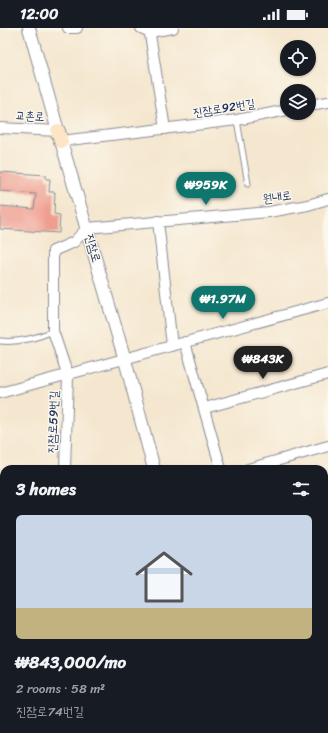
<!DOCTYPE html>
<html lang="en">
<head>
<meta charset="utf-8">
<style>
	:root { --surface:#171b24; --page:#20242c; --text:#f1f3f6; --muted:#9ea1a6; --accent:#0f766e }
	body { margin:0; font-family:Sriracha,"Poor Story",sans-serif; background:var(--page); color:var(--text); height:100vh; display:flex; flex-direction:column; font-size:15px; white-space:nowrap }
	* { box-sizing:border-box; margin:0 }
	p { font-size:13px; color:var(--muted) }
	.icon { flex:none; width:22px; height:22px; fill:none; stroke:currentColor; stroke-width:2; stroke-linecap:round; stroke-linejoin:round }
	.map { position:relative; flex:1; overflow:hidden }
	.details { position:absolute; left:0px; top:437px; width:328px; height:268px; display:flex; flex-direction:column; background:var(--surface); border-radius:12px 12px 0 0; box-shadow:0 1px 3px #0004 }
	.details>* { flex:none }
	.fabs { position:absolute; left:280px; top:12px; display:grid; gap:8px }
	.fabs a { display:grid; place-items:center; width:36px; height:36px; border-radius:50%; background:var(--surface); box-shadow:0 1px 3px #0004; font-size:20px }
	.price { position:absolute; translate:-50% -34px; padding:0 9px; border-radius:14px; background:var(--accent); color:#fff; font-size:13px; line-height:26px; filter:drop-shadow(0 1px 2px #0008) }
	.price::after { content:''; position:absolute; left:50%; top:24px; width:12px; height:9px; margin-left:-6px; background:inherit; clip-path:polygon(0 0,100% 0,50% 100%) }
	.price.selected { background:#222; color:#fff }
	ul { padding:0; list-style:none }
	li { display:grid; align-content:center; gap:8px; height:212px; padding:0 16px }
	li span { display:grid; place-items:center; height:124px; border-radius:6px; color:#555 }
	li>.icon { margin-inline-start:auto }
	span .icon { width:72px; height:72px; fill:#fffc; stroke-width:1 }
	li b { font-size:17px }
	h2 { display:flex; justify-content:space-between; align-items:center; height:48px; padding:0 16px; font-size:17px }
	.status { display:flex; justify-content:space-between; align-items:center; height:28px; padding:0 20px; background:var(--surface); direction:ltr }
	.status svg { height:11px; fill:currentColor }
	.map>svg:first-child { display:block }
	.building { fill:#ef9d8f }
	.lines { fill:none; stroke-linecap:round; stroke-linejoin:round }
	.service-casing { stroke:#888b96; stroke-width:7 }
	.minor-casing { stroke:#888b96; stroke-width:12 }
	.tertiary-casing { stroke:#888b96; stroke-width:14 }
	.secondary-casing { stroke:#888b96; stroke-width:16 }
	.service { stroke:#fff; stroke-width:5 }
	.minor { stroke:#fff; stroke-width:10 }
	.tertiary { stroke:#fff; stroke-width:12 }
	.secondary { stroke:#fde5c5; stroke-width:14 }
	.labels { text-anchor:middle; stroke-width:3; stroke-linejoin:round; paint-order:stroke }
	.street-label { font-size:12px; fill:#1b2f5e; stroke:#fbf7ec }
</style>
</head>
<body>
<div class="status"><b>12:00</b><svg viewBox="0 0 49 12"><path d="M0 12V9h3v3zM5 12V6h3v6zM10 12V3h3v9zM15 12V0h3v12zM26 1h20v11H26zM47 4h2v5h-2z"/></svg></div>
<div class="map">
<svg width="328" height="705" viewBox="0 0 328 705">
	<rect width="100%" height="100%" fill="#fbf7ec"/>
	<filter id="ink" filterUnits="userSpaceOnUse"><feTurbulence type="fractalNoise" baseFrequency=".025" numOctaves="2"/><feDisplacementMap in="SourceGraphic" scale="8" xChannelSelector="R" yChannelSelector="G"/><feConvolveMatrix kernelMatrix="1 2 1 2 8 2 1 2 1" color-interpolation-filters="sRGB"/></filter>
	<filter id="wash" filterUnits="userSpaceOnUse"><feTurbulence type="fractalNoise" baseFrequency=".012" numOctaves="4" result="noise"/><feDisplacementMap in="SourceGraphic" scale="16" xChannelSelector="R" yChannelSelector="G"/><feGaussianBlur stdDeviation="0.9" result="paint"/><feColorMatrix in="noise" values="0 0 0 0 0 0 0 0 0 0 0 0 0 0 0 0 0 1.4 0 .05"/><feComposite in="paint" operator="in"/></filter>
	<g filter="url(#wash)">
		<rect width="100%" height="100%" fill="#f5e7cf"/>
		<g id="blocks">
			<g class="building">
				<polygon points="0,144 46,147 46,151 50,151 49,164 55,164 54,186 60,187 59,205 0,201 0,178 34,181 36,166 0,163"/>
				<polygon points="328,637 328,658 324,659 324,639"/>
				<polygon points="328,674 328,702 320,705 306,705 305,701 324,701 324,675"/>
			</g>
		</g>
	</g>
	<g filter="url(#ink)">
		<use href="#blocks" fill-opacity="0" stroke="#888b96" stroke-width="1"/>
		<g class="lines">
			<g class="service-casing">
				<g id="service">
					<polyline points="237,92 248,156"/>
					<path d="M 0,313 C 18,315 37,310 53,303"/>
					<polyline points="299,701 301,705"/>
				</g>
			</g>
			<g class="minor-casing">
				<g id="minor">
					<polyline points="68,0 77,0"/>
					<polyline points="141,0 150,4 173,0"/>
					<polyline points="149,0 165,101"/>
					<polyline points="309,77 328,74"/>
					<polyline points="0,100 58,103"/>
					<polyline points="61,113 237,92 287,82"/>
					<polyline points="158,193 172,318"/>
					<polyline points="185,314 221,441"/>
					<polyline points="0,365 328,275"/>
					<polyline points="205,380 328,346"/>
					<polyline points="65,441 68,348 53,303 53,223 74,214 87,200 269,184 308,177 328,171"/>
					<polyline points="248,441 328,418"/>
					<polyline points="0,467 4,468"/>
					<polyline points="324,489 328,487"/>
					<polyline points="324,557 328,556"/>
					<polyline points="269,701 271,705"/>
				</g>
			</g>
			<g class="tertiary-casing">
				<g id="tertiary">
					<polyline points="29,0 58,103"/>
					<polyline points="61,113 125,332 154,441"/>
					<polyline points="221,701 222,705"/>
				</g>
			</g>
			<g class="secondary-casing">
				<polyline id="secondary" points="58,103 61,113"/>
			</g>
			<use href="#service" class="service"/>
			<use href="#minor" class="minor"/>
			<use href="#tertiary" class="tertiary"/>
			<use href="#secondary" class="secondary"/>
		</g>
	</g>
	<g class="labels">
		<g class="street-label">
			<text transform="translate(224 80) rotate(-9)" y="4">진잠로92번길</text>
			<text transform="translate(30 88) rotate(3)" y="4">교촌로</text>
			<text transform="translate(277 169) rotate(-8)" y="4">원내로</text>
			<text transform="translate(93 220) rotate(74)" y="4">진잠로</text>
			<text transform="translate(53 394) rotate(-88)" y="4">진잠로59번길</text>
		</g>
	</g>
</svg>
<div class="fabs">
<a><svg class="icon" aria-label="locate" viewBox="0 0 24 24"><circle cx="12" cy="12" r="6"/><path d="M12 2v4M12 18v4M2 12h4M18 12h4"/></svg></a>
<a><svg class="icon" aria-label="layers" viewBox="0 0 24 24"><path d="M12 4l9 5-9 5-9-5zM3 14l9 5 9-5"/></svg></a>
</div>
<b class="price" style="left:206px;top:178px">₩959K</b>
<b class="price" style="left:223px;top:292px">₩1.97M</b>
<b class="price selected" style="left:263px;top:352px">₩843K</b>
<section class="details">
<h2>3 homes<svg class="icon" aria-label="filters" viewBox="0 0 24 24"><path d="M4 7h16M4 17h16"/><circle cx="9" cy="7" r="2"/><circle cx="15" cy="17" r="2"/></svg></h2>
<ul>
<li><span style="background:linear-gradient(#c9d6e8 75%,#c2b280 0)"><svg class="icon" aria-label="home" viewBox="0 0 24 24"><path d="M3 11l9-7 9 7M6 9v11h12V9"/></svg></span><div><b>₩843,000/mo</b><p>2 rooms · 58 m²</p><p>진잠로74번길</p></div></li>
</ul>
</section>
</div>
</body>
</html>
